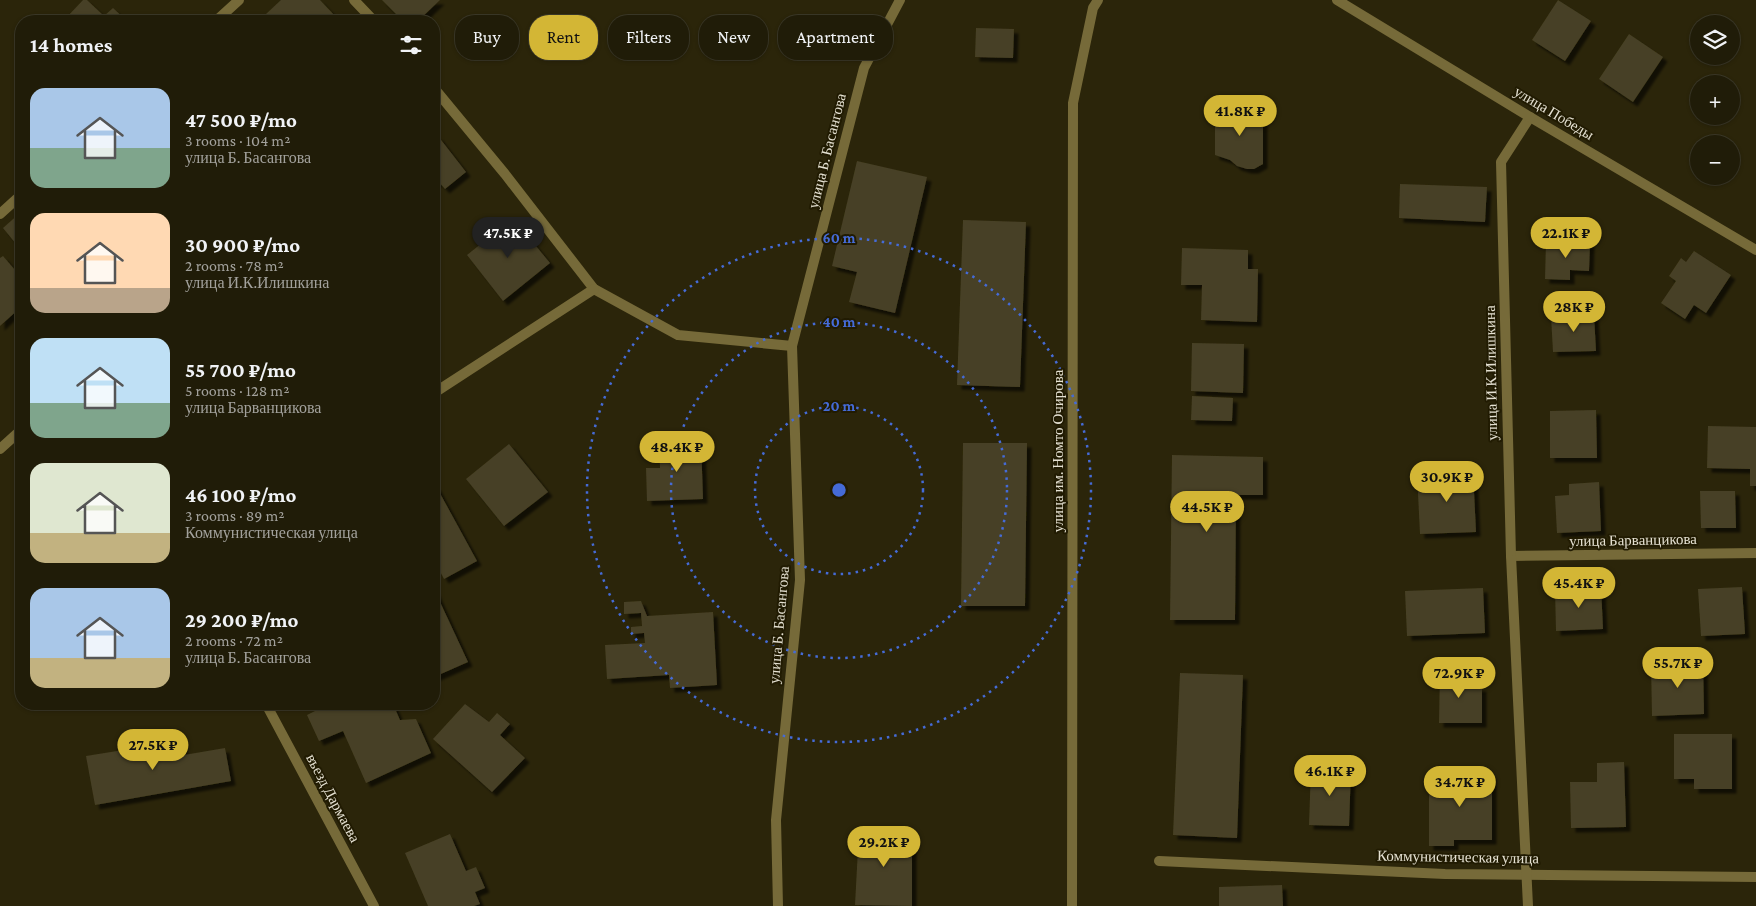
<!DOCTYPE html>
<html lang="en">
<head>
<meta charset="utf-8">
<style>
	:root { --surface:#201c08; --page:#282512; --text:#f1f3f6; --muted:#a2a19c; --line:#3d3a29; --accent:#d3b635 }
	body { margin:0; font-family:"Crimson Pro",serif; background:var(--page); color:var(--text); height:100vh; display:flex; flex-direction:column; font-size:19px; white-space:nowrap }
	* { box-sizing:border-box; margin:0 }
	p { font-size:16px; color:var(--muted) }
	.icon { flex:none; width:28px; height:28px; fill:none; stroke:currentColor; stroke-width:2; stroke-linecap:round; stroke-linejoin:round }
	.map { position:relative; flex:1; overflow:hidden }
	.side { position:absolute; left:15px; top:15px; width:425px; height:695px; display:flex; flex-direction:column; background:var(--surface); border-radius:20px; box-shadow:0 1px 4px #0004,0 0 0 1px var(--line) }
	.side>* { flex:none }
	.top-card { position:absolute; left:455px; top:15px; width:475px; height:45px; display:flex; gap:10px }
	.controls { position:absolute; left:1690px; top:15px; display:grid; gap:10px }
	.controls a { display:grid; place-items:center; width:50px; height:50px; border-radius:50%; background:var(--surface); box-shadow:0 1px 4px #0004,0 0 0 1px var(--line); font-size:25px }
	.price { position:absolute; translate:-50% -42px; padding:0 11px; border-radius:18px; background:var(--accent); color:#111; font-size:16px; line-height:32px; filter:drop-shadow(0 1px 2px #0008) }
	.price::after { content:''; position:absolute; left:50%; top:30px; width:15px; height:11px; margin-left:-8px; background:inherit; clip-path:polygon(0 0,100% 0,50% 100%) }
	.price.on { background:#222; color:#fff }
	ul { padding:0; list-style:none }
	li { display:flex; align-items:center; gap:15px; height:125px; padding:0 15px }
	li span { display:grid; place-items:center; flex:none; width:140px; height:100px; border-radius:15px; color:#555 }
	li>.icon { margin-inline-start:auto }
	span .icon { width:60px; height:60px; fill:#fffc; stroke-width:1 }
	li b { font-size:21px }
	h2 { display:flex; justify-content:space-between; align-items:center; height:60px; padding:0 15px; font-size:21px }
	.chip { padding:0 18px; border-radius:20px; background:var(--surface); box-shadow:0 1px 4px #0004,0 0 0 1px var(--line); font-size:18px; line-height:45px }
	.chip.on { background:var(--accent); color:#111 }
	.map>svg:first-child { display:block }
	.building { fill:#474025; filter:url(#shadow) }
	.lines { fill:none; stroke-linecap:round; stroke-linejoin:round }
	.minor { stroke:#766a39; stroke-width:10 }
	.tertiary { stroke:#766a39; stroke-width:10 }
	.ring { fill:none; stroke:#456bd7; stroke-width:2.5; stroke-dasharray:2.5 5 }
	.labels { text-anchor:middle; stroke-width:4; stroke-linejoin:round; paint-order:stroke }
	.street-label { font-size:15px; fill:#e5e1d2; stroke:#211b02 }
	.centre { fill:#456bd7; stroke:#211b02; stroke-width:2.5 }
	.ring-label { font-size:15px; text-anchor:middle; font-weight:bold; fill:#456bd7; stroke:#211b02; stroke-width:4; stroke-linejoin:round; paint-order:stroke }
</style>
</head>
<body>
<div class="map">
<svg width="1756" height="906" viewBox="0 0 1756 906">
	<defs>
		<filter id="shadow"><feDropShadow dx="4.5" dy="4.5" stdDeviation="1" flood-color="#0009"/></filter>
	</defs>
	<rect width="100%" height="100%" fill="#2b250a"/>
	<g class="building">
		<polygon points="83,0 87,0 104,16 113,8 127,21 69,21 66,18"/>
		<polygon points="281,0 320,0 336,17 331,21 272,21 266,14"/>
		<polygon points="382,0 440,0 418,21 397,21 395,19 398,16"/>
		<polygon points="1558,0 1591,21 1565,61 1532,40"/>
		<polygon points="976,28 1014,29 1013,58 975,57"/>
		<polygon points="1629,34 1663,57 1633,102 1599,79"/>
		<polygon points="1215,109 1263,110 1263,164 1254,169 1247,169 1237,166 1230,160 1215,155"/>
		<polygon points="438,136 466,172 445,189 438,181 434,184 434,139"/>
		<polygon points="857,161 927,177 895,313 849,302 857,272 832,266"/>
		<polygon points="1400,184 1487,187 1485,222 1399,218"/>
		<polygon points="21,212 21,250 3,228"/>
		<polygon points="513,218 550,263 503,301 467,255"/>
		<polygon points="963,220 1026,222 1020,387 957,385"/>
		<polygon points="1546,242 1590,243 1589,271 1570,270 1570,280 1545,279"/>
		<polygon points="1182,248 1248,250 1248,269 1258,269 1257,322 1201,320 1202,285 1181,285"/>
		<polygon points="1694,251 1731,275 1706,313 1694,305 1685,319 1661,303 1676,281 1669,276 1681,258 1686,262"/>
		<polygon points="3,256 21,277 21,307 0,326 0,258"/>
		<polygon points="1594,315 1596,351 1553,352 1551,316"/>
		<polygon points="1192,343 1244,344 1243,393 1191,391"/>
		<polygon points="1192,396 1233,398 1232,421 1191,420"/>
		<polygon points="1596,410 1597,458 1550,458 1550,411"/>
		<polygon points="1708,426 1756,427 1756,486 1750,486 1750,469 1707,468"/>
		<polygon points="701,441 703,499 647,501 646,468 660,468 659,442"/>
		<polygon points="963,443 1027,443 1025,606 961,606"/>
		<polygon points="509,444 548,492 504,526 466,479"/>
		<polygon points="1172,455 1263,457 1263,495 1236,495 1235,620 1170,620"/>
		<polygon points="1473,471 1476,532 1420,534 1417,473"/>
		<polygon points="1599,482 1601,531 1557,533 1555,496 1569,495 1569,484"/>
		<polygon points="436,486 477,561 444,579 434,560 434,487"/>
		<polygon points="1700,491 1735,491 1736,528 1701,528"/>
		<polygon points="1601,587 1603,629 1556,631 1555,589"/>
		<polygon points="1742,587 1745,634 1701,636 1698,589"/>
		<polygon points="1483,588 1485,633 1407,636 1405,591"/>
		<polygon points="434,589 468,662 434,677"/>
		<polygon points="641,601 647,616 713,612 717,685 670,688 669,675 607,679 605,645 645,643 644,633 631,634 631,627 642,626 641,613 624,614 624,602"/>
		<polygon points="1703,661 1704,714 1652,716 1651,663"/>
		<polygon points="1440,670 1465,671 1465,687 1482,687 1482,723 1439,723"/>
		<polygon points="1180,673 1243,675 1237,838 1173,835"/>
		<polygon points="314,704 393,704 400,720 416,719 431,753 366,783 343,731 319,741 307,715 317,710"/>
		<polygon points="465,704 489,722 497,713 510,724 500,735 525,758 492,792 433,739"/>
		<polygon points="1674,734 1732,734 1732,789 1694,789 1694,779 1674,779"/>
		<polygon points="159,738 161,749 182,745 184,755 225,748 231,781 95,805 86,756 142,747 143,741"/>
		<polygon points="1624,762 1626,827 1571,828 1570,782 1597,782 1597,763"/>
		<polygon points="1311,768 1351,769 1349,826 1309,825"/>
		<polygon points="1429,773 1492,774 1492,840 1454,840 1454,846 1429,846"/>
		<polygon points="859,830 912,831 912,906 855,905"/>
		<polygon points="450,834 466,871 476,867 485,888 475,892 480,904 474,906 428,906 405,853"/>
		<polygon points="1282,885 1283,906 1219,906 1219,887"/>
	</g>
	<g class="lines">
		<g class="minor">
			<polyline points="354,0 374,21"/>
			<polyline points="216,21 239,0"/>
			<polyline points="434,88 505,174 594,289 678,335 792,346"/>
			<polyline points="0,214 21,195"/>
			<polyline points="434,393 594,289"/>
			<polyline points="0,449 21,430"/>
			<polyline points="1511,556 1756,553"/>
			<polyline points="266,704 374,906"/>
			<polyline points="1159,861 1445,874 1756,877"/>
			<polyline points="778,906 776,820 800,580 792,346 864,68 900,0"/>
			<polyline points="1528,906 1511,556 1501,162 1530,117"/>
		</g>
		<g class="tertiary">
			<polyline points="1337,0 1530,117 1756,250"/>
			<polyline points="1072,906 1073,103 1093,8 1098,0"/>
		</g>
	</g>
	<g class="ring">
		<circle cx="839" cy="490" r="84"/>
		<circle cx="839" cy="490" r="168"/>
		<circle cx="839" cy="490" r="252"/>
	</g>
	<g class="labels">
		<g class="street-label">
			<text transform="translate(1554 113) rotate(31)" y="5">улица Победы</text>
			<text transform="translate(827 151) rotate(-76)" y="5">улица Б. Басангова</text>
			<text transform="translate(1491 373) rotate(-91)" y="5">улица И.К.Илишкина</text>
			<text transform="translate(1058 451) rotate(-90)" y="5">улица им. Номто Очирова</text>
			<text transform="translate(1633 540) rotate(-1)" y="5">улица Барванцикова</text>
			<text transform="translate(779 625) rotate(-85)" y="5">улица Б. Басангова</text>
			<text transform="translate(333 798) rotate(62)" y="5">въезд Дармаева</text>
			<text transform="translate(1458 857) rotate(1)" y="5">Коммунистическая улица</text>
		</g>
	</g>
	<circle cx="839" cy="490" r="8" class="centre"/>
	<g class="ring-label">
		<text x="839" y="243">60 m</text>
		<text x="839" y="327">40 m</text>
		<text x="839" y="411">20 m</text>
	</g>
</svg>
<div class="controls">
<a><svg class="icon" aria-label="layers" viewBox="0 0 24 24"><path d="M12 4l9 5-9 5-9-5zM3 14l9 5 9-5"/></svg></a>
<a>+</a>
<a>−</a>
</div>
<b class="price" style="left:1240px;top:137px">41.8K ₽</b>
<b class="price on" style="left:508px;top:259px">47.5K ₽</b>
<b class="price" style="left:1566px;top:259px">22.1K ₽</b>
<b class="price" style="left:1574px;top:333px">28K ₽</b>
<b class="price" style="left:677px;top:473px">48.4K ₽</b>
<b class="price" style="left:1447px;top:503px">30.9K ₽</b>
<b class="price" style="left:1207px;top:533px">44.5K ₽</b>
<b class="price" style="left:1579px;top:609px">45.4K ₽</b>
<b class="price" style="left:1678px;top:689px">55.7K ₽</b>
<b class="price" style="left:1459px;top:699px">72.9K ₽</b>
<b class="price" style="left:153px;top:771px">27.5K ₽</b>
<b class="price" style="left:1330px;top:797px">46.1K ₽</b>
<b class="price" style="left:1460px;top:808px">34.7K ₽</b>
<b class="price" style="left:884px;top:868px">29.2K ₽</b>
<div class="top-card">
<a class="chip">Buy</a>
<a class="chip on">Rent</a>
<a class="chip">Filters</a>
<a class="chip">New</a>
<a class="chip">Apartment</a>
</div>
<section class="side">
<h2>14 homes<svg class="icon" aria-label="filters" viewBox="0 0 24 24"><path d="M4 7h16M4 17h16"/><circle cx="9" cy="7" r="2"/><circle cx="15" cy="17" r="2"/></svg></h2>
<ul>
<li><span style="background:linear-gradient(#a9c7e8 60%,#7fa58c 0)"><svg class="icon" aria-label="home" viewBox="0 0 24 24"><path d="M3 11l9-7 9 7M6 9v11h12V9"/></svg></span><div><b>47 500 ₽/mo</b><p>3 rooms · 104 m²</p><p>улица Б. Басангова</p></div></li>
<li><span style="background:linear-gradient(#ffd9b3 75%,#b9a48a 0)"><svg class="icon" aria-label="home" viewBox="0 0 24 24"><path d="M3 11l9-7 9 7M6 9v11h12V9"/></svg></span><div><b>30 900 ₽/mo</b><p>2 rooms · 78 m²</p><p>улица И.К.Илишкина</p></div></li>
<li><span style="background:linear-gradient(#bfe0f5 65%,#7fa58c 0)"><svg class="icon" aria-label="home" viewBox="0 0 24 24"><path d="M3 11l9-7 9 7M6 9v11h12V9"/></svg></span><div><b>55 700 ₽/mo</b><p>5 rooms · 128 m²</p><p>улица Барванцикова</p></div></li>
<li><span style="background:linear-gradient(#dfe7d0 70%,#c2b280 0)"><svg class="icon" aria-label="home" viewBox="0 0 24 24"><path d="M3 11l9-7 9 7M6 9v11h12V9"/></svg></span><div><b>46 100 ₽/mo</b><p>3 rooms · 89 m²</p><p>Коммунистическая улица</p></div></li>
<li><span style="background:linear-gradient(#a9c7e8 70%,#c2b280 0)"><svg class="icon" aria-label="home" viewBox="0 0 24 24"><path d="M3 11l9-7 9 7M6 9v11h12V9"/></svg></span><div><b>29 200 ₽/mo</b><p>2 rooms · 72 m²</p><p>улица Б. Басангова</p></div></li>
</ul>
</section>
</div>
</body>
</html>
